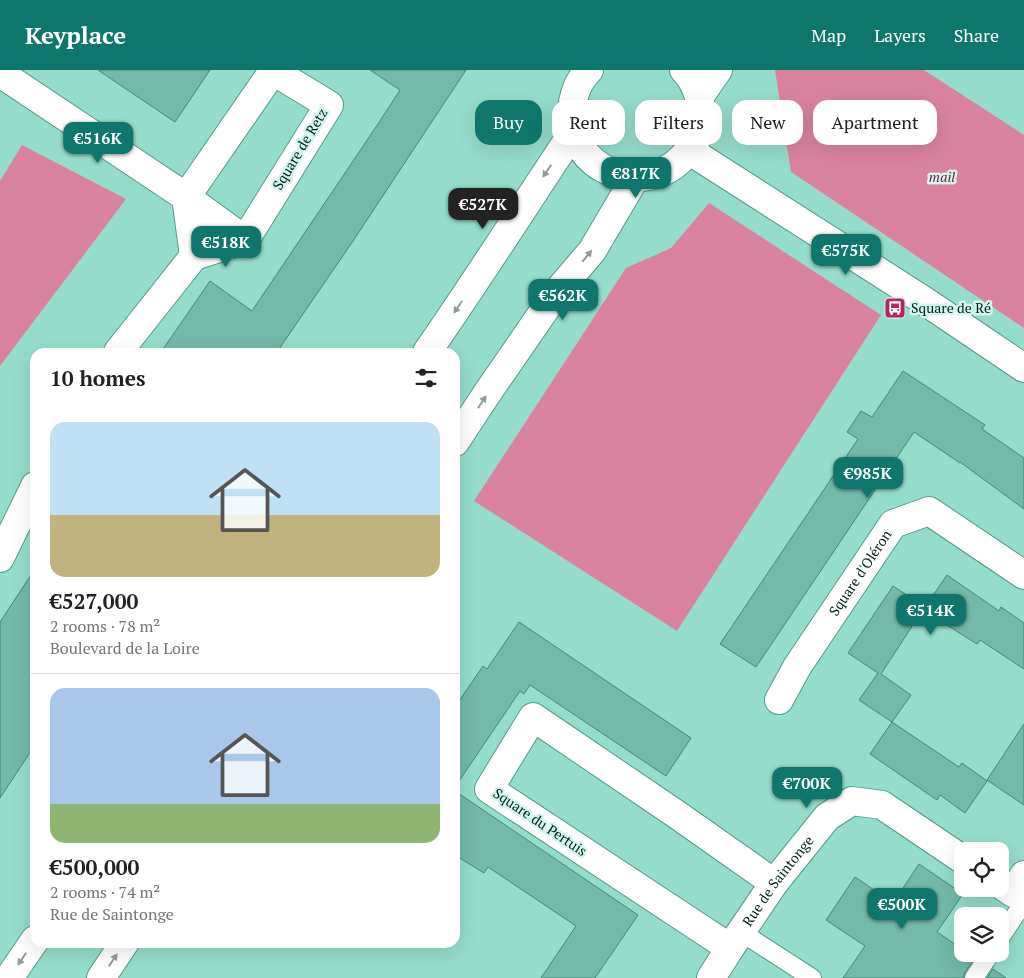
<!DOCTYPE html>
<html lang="en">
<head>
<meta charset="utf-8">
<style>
	:root { --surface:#fff; --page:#f6f6f6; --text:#202124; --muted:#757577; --line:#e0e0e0; --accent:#0f766e }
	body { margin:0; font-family:"PT Serif",serif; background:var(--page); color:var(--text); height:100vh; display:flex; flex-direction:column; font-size:19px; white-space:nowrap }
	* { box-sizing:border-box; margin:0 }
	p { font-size:16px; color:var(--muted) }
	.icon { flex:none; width:28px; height:28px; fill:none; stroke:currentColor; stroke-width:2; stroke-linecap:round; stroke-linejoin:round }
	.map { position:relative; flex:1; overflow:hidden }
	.sheet { position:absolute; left:30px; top:278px; width:430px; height:600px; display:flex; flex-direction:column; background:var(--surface); border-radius:15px; box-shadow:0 5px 20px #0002 }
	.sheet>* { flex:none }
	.hud { position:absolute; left:475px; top:30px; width:474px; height:45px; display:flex; gap:10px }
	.controls { position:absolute; left:954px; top:772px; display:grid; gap:10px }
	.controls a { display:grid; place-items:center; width:55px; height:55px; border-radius:10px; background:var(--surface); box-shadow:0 5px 20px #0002; font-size:25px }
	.price { position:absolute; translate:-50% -42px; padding:0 11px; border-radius:10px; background:var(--accent); color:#fff; font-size:16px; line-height:32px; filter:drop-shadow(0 1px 2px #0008) }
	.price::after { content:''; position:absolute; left:50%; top:30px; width:15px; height:11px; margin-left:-8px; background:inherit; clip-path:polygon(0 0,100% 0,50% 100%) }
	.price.on { background:#222; color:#fff }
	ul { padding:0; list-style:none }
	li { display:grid; align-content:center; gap:10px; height:265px; padding:0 20px }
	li+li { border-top:1px solid var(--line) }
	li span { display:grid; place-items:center; height:155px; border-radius:15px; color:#555 }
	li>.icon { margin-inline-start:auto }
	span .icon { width:90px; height:90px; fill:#fffc; stroke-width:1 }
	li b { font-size:21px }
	h2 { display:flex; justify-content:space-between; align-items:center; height:60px; padding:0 20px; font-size:21px }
	.pill { padding:0 18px; border-radius:15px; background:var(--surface); box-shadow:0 5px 20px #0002; font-size:18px; line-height:45px }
	.pill.on { background:var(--accent); color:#fff }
	header { display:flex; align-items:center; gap:30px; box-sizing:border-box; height:70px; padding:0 25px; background:var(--accent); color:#fff }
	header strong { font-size:24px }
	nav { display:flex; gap:28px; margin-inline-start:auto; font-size:18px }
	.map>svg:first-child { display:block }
	.green { fill:#da83a0 }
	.building { fill:#74b9aa; stroke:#43887a }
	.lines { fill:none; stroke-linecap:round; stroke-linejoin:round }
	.service-casing { stroke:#559a8b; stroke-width:20 }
	.minor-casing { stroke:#559a8b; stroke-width:30 }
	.tertiary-casing { stroke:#559a8b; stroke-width:30 }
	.service { stroke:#fff; stroke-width:18 }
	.minor { stroke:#fff; stroke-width:28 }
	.tertiary { stroke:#fff; stroke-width:28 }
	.oneway { fill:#8e9c99 }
	.labels { text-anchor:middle; stroke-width:5; stroke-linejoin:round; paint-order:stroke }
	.street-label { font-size:14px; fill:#04221c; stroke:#d3f5ed }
	.park-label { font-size:14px; font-style:italic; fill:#761a42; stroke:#d3f5ed }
	.poi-label { font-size:14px; fill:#04221c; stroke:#d3f5ed; text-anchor:start }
</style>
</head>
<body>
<header>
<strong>Keyplace</strong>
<nav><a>Map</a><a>Layers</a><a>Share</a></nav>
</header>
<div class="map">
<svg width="1024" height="908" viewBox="0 0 1024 908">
	<rect width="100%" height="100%" fill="#96dccc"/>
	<g class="green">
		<polygon points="775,0 924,0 1024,65 1024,258 791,102"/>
		<polygon points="22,75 126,129 0,296 0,111"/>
		<polygon points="709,133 881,245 677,561 474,431 626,198 671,178"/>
	</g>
	<g class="building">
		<polygon points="98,0 210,0 175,52"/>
		<polygon points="370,0 466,0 353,171 277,282 161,282 210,211 252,241 378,54 400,20"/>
		<polygon points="903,301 985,355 982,359 1024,388 1024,439 960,392 960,393 914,362 756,597 720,574 858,369 847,362 861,341 872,347"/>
		<polygon points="35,499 35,675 0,728 0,552"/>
		<polygon points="947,505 999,541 1001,537 1024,553 1024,599 980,570 977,574 923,540 924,538 881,604 911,625 892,652 859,630 878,603 848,583 893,516 925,537"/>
		<polygon points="519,552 691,668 666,706 530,615 524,624 520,621 455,717 455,637 483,596 487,599"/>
		<polygon points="892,652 959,697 962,693 987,711 965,743 940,725 937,730 870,684"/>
		<polygon points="1024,654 1024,735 987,710"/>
		<polygon points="455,721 638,845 595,908 541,908 576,856 488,797 484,803 455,785"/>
		<polygon points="919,794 963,824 937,862 962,879 962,884 969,884 975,888 965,902 963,908 843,908 865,876 826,850 855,807 893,833"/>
		<polygon points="993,899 1006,908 987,908"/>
	</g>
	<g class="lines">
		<g class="service-casing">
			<g id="service">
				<polyline points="741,862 812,908"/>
				<polyline points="1000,868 1024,832"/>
				<polyline points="974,908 990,884"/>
			</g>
		</g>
		<g class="minor-casing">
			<g id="minor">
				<polygon points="273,1 329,35 245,170 186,127"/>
				<polyline points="0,3 186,127 194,186 118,282"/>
				<polyline points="690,81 926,232 1024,298"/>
				<polyline points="194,186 245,170"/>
				<polyline points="0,488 35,416"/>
				<path id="s1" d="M 779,630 L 797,597 L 893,454 L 929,441 L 1024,505"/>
				<polyline points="1000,814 1013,823 1024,805"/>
				<polyline points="730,878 489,719 533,647 676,744 774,813"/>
				<path id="s2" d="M 711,908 L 730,878 L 774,813 L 827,747 L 852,731 L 882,735 L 962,789"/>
			</g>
		</g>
		<g class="tertiary-casing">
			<g id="tertiary">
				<path d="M 589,0 C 577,12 573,25 572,41 C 568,99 641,129 681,89 C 691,80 698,70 700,57 C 703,36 699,16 684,0"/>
				<polyline points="700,26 718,0"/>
				<path d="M 427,282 C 477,210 525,135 574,61"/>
				<polyline points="455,372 488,322 557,222 592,181 635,108"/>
				<polyline points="9,908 35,870"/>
				<polyline points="101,908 125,872"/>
			</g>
		</g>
		<use href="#service" class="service"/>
		<use href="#minor" class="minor"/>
		<use href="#tertiary" class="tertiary"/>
	</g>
	<defs><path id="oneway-solid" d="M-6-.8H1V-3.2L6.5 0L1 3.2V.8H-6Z" transform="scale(1.25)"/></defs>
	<g class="oneway">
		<use href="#oneway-solid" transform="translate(547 101) rotate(124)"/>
		<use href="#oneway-solid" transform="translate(587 186) rotate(-51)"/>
		<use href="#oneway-solid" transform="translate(458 237) rotate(124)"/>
		<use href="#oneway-solid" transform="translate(482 332) rotate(-57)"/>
		<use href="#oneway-solid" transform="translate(22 889) rotate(124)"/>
		<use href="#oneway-solid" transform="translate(113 890) rotate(-56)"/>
	</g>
	<defs>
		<g id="bus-square" transform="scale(1.125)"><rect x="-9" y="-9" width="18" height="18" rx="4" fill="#b12665" stroke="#d3f5ed"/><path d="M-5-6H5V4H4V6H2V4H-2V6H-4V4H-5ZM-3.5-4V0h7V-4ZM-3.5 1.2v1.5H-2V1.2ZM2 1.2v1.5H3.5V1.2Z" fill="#fff"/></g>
	</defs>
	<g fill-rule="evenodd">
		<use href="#bus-square" x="895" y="238"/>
	</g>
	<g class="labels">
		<g class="street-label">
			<text transform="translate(300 79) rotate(-59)" y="5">Square de Retz</text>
			<text dy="5" stroke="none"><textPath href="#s1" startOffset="151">Square d'Oléron</textPath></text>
			<text transform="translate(540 752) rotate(34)" y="5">Square du Pertuis</text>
			<text dy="5" stroke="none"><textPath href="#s2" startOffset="118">Rue de Saintonge</textPath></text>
		</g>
		<g class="park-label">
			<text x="942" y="112">mail</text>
		</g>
		<g class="poi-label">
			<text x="911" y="243">Square de Ré</text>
		</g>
	</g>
</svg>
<div class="controls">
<a><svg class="icon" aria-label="locate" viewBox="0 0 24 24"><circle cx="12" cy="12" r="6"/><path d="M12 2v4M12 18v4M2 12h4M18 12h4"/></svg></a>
<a><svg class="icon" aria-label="layers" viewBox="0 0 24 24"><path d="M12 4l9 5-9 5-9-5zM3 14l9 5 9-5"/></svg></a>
</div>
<b class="price" style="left:98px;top:94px">€516K</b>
<b class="price" style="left:636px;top:129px">€817K</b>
<b class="price on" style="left:483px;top:160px">€527K</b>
<b class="price" style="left:226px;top:198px">€518K</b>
<b class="price" style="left:846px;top:206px">€575K</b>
<b class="price" style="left:563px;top:251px">€562K</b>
<b class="price" style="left:868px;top:429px">€985K</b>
<b class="price" style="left:931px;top:566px">€514K</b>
<b class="price" style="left:807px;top:739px">€700K</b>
<b class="price" style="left:902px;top:860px">€500K</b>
<div class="hud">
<a class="pill on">Buy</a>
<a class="pill">Rent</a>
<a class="pill">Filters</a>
<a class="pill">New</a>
<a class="pill">Apartment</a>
</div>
<section class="sheet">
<h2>10 homes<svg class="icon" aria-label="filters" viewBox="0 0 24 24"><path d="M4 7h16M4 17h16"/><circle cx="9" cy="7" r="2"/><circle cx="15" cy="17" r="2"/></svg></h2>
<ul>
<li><span style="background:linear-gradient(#bfe0f5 60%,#c2b280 0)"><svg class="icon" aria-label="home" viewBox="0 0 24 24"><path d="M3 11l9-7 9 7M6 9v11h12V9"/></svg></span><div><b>€527,000</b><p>2 rooms · 78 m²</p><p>Boulevard de la Loire</p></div></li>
<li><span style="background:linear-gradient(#a9c7e8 75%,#8fb573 0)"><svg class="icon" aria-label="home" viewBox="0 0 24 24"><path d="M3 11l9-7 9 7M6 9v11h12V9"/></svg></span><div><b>€500,000</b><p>2 rooms · 74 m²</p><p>Rue de Saintonge</p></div></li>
</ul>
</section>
</div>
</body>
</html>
